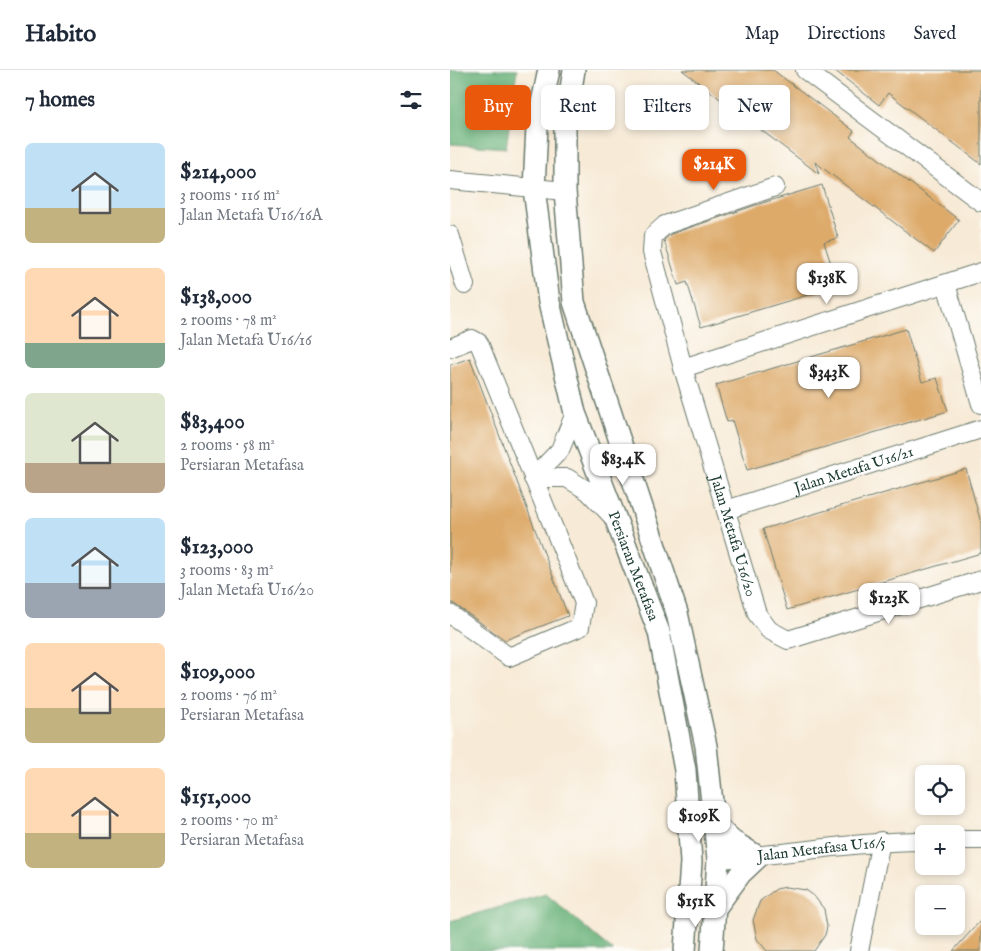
<!DOCTYPE html>
<html lang="en">
<head>
<meta charset="utf-8">
<style>
	:root { --surface:#fff; --page:#f6f6f7; --text:#1f2937; --muted:#747a83; --line:#e0e1e3; --accent:#ea580c }
	body { margin:0; font-family:"IM FELL English",serif; background:var(--page); color:var(--text); height:100vh; display:flex; flex-direction:column; font-size:19px; white-space:nowrap }
	* { box-sizing:border-box; margin:0 }
	p { font-size:16px; color:var(--muted) }
	.icon { flex:none; width:28px; height:28px; fill:none; stroke:currentColor; stroke-width:2; stroke-linecap:round; stroke-linejoin:round }
	.map { position:relative; flex:1; overflow:hidden }
	.side { display:flex; flex-direction:column; background:var(--surface); width:450px }
	.side>* { flex:none }
	.top-card { position:absolute; left:15px; top:15px; width:440px; height:45px; display:flex; gap:10px }
	.tools { position:absolute; left:465px; top:695px; display:grid; gap:10px }
	.tools a { display:grid; place-items:center; width:50px; height:50px; border-radius:8px; background:var(--surface); box-shadow:0 2px 8px #0003; font-size:25px }
	.price { position:absolute; translate:-50% -42px; padding:0 11px; border-radius:10px; background:#fff; color:#222; font-size:16px; line-height:32px; filter:drop-shadow(0 1px 2px #0008) }
	.price::after { content:''; position:absolute; left:50%; top:30px; width:15px; height:11px; margin-left:-8px; background:inherit; clip-path:polygon(0 0,100% 0,50% 100%) }
	.price.selected { background:var(--accent); color:#fff }
	ul { padding:0; list-style:none }
	li { display:flex; align-items:center; gap:15px; height:125px; padding:0 25px }
	li span { display:grid; place-items:center; flex:none; width:140px; height:100px; border-radius:8px; color:#555 }
	li>.icon { margin-inline-start:auto }
	span .icon { width:60px; height:60px; fill:#fffc; stroke-width:1 }
	li b { font-size:21px }
	h2 { display:flex; justify-content:space-between; align-items:center; height:60px; padding:0 25px; font-size:21px }
	.chip { padding:0 18px; border-radius:8px; background:var(--surface); box-shadow:0 2px 8px #0003; font-size:18px; line-height:45px }
	.chip.selected { background:var(--accent); color:#fff }
	header { display:flex; align-items:center; gap:30px; box-sizing:border-box; height:70px; padding:0 25px; background:var(--surface); border-bottom:1px solid var(--line) }
	header strong { font-size:24px }
	nav { display:flex; gap:28px; margin-inline-start:auto; font-size:18px }
	main { display:flex; flex:1; min-height:0 }
	.map>svg:first-child { display:block }
	.forest { fill:#6bb27a; stroke:#457857 }
	.building { fill:#ddaa6b }
	.lines { fill:none; stroke-linecap:round; stroke-linejoin:round }
	.minor-casing { stroke:#6b7a6d; stroke-width:20 }
	.major-casing { stroke:#6b7a6d; stroke-width:24 }
	.minor { stroke:#fff; stroke-width:18 }
	.major { stroke:#fff; stroke-width:21 }
	.labels { text-anchor:middle; stroke-width:4; stroke-linejoin:round; paint-order:stroke }
	.street-label { font-size:15px; fill:#1f3d34; stroke:#fdfcf7 }
</style>
</head>
<body>
<header>
<strong>Habito</strong>
<nav><a>Map</a><a>Directions</a><a>Saved</a></nav>
</header>
<main>
<section class="side">
<h2>7 homes<svg class="icon" aria-label="filters" viewBox="0 0 24 24"><path d="M4 7h16M4 17h16"/><circle cx="9" cy="7" r="2"/><circle cx="15" cy="17" r="2"/></svg></h2>
<ul>
<li><span style="background:linear-gradient(#bfe0f5 65%,#c2b280 0)"><svg class="icon" aria-label="home" viewBox="0 0 24 24"><path d="M3 11l9-7 9 7M6 9v11h12V9"/></svg></span><div><b>$214,000</b><p>3 rooms · 116 m²</p><p>Jalan Metafa U16/16A</p></div></li>
<li><span style="background:linear-gradient(#ffd9b3 75%,#7fa58c 0)"><svg class="icon" aria-label="home" viewBox="0 0 24 24"><path d="M3 11l9-7 9 7M6 9v11h12V9"/></svg></span><div><b>$138,000</b><p>2 rooms · 78 m²</p><p>Jalan Metafa U16/16</p></div></li>
<li><span style="background:linear-gradient(#dfe7d0 70%,#b9a48a 0)"><svg class="icon" aria-label="home" viewBox="0 0 24 24"><path d="M3 11l9-7 9 7M6 9v11h12V9"/></svg></span><div><b>$83,400</b><p>2 rooms · 58 m²</p><p>Persiaran Metafasa</p></div></li>
<li><span style="background:linear-gradient(#bfe0f5 65%,#9aa5b1 0)"><svg class="icon" aria-label="home" viewBox="0 0 24 24"><path d="M3 11l9-7 9 7M6 9v11h12V9"/></svg></span><div><b>$123,000</b><p>3 rooms · 83 m²</p><p>Jalan Metafa U16/20</p></div></li>
<li><span style="background:linear-gradient(#ffd9b3 65%,#c2b280 0)"><svg class="icon" aria-label="home" viewBox="0 0 24 24"><path d="M3 11l9-7 9 7M6 9v11h12V9"/></svg></span><div><b>$109,000</b><p>2 rooms · 76 m²</p><p>Persiaran Metafasa</p></div></li>
<li><span style="background:linear-gradient(#ffd9b3 65%,#c2b280 0)"><svg class="icon" aria-label="home" viewBox="0 0 24 24"><path d="M3 11l9-7 9 7M6 9v11h12V9"/></svg></span><div><b>$151,000</b><p>2 rooms · 70 m²</p><p>Persiaran Metafasa</p></div></li>
</ul>
</section>
<div class="map">
<svg width="531" height="881" viewBox="0 0 531 881">
	<rect width="100%" height="100%" fill="#fdfcf7"/>
	<filter id="ink" filterUnits="userSpaceOnUse"><feTurbulence type="fractalNoise" baseFrequency=".02" numOctaves="2"/><feDisplacementMap in="SourceGraphic" scale="10" xChannelSelector="R" yChannelSelector="G"/><feConvolveMatrix kernelMatrix="1 2 1 2 8 2 1 2 1" color-interpolation-filters="sRGB"/></filter>
	<filter id="wash" filterUnits="userSpaceOnUse"><feTurbulence type="fractalNoise" baseFrequency=".0096" numOctaves="4" result="noise"/><feDisplacementMap in="SourceGraphic" scale="20" xChannelSelector="R" yChannelSelector="G"/><feGaussianBlur stdDeviation="1.12" result="paint"/><feColorMatrix in="noise" values="0 0 0 0 0 0 0 0 0 0 0 0 0 0 0 0 0 1.4 0 .05"/><feComposite in="paint" operator="in"/></filter>
	<g filter="url(#wash)">
		<rect width="100%" height="100%" fill="#f7ead6"/>
		<g class="forest">
			<polygon points="0,0 67,0 56,78 0,74"/>
			<polygon points="96,824 163,881 0,881 0,851"/>
		</g>
		<g id="blocks">
			<g class="building">
				<polygon points="232,0 323,0 404,61 400,67 509,150 484,183 365,92 369,104"/>
				<polygon points="384,0 531,0 531,94 438,23 429,35"/>
				<polygon points="372,115 388,168 374,172 388,216 251,257 237,212 228,215 214,170 221,164 306,135"/>
				<polygon points="456,259 472,312 487,308 498,341 297,400 282,350 277,352 266,315"/>
				<polygon points="20,288 118,546 55,570 0,531 0,295"/>
				<polygon points="516,399 531,453 531,483 337,540 313,459"/>
				<polygon points="336,817 356,820 364,826 374,839 377,857 375,865 364,881 317,881 307,869 303,850 310,831 326,819"/>
				<polygon points="531,850 531,881 503,881"/>
			</g>
		</g>
	</g>
	<g filter="url(#ink)">
		<use href="#blocks" fill-opacity="0" stroke="#6b7a6d" stroke-width="1"/>
		<g class="lines">
			<g class="minor-casing">
				<g id="minor">
					<polyline points="355,0 531,132"/>
					<polyline points="0,110 115,121"/>
					<path id="s1" d="M 325,117 L 215,155 L 203,166 L 202,182 L 233,298 L 307,544 L 319,560 L 338,570 L 531,510"/>
					<polyline points="0,165 15,215"/>
					<polyline points="496,214 531,334"/>
					<polyline points="0,278 22,269 29,273 134,533 130,557 59,587 0,544"/>
					<polyline points="233,298 531,202"/>
					<polyline points="83,408 117,408 138,421 163,447"/>
					<polyline points="83,408 110,380 125,343"/>
					<path id="s2" d="M 276,440 L 531,359"/>
					<polyline points="506,770 531,770"/>
					<path id="s3" d="M 268,789 C 337,785 405,771 474,771"/>
					<polyline points="409,881 431,771"/>
				</g>
			</g>
			<g class="major-casing">
				<g id="major">
					<path id="s4" d="M 99,0 L 87,56 L 84,119 L 99,232 L 125,343 L 209,562 L 235,700 L 241,792 L 235,881"/>
					<polyline points="124,0 115,55 115,121 124,232 227,543 256,676 268,789 262,881"/>
					<polyline points="265,755 282,771 308,787 291,803 266,837"/>
				</g>
			</g>
			<use href="#minor" class="minor"/>
			<use href="#major" class="major"/>
		</g>
	</g>
	<g class="labels">
		<g class="street-label">
			<text dy="5" stroke="none"><textPath href="#s2" startOffset="134">Jalan Metafa U16/21</textPath></text>
			<text dy="5" stroke="none"><textPath href="#s1" startOffset="444">Jalan Metafa U16/20</textPath></text>
			<text dy="5" stroke="none"><textPath href="#s4" startOffset="512">Persiaran Metafasa</textPath></text>
			<text dy="5" stroke="none"><textPath href="#s3" startOffset="104">Jalan Metafasa U16/5</textPath></text>
		</g>
	</g>
</svg>
<div class="tools">
<a><svg class="icon" aria-label="locate" viewBox="0 0 24 24"><circle cx="12" cy="12" r="6"/><path d="M12 2v4M12 18v4M2 12h4M18 12h4"/></svg></a>
<a>+</a>
<a>−</a>
</div>
<b class="price selected" style="left:264px;top:121px">$214K</b>
<b class="price" style="left:377px;top:235px">$138K</b>
<b class="price" style="left:379px;top:329px">$343K</b>
<b class="price" style="left:173px;top:416px">$83.4K</b>
<b class="price" style="left:439px;top:555px">$123K</b>
<b class="price" style="left:249px;top:773px">$109K</b>
<b class="price" style="left:246px;top:858px">$151K</b>
<div class="top-card">
<a class="chip selected">Buy</a>
<a class="chip">Rent</a>
<a class="chip">Filters</a>
<a class="chip">New</a>
</div>
</div>
</main>
</body>
</html>
